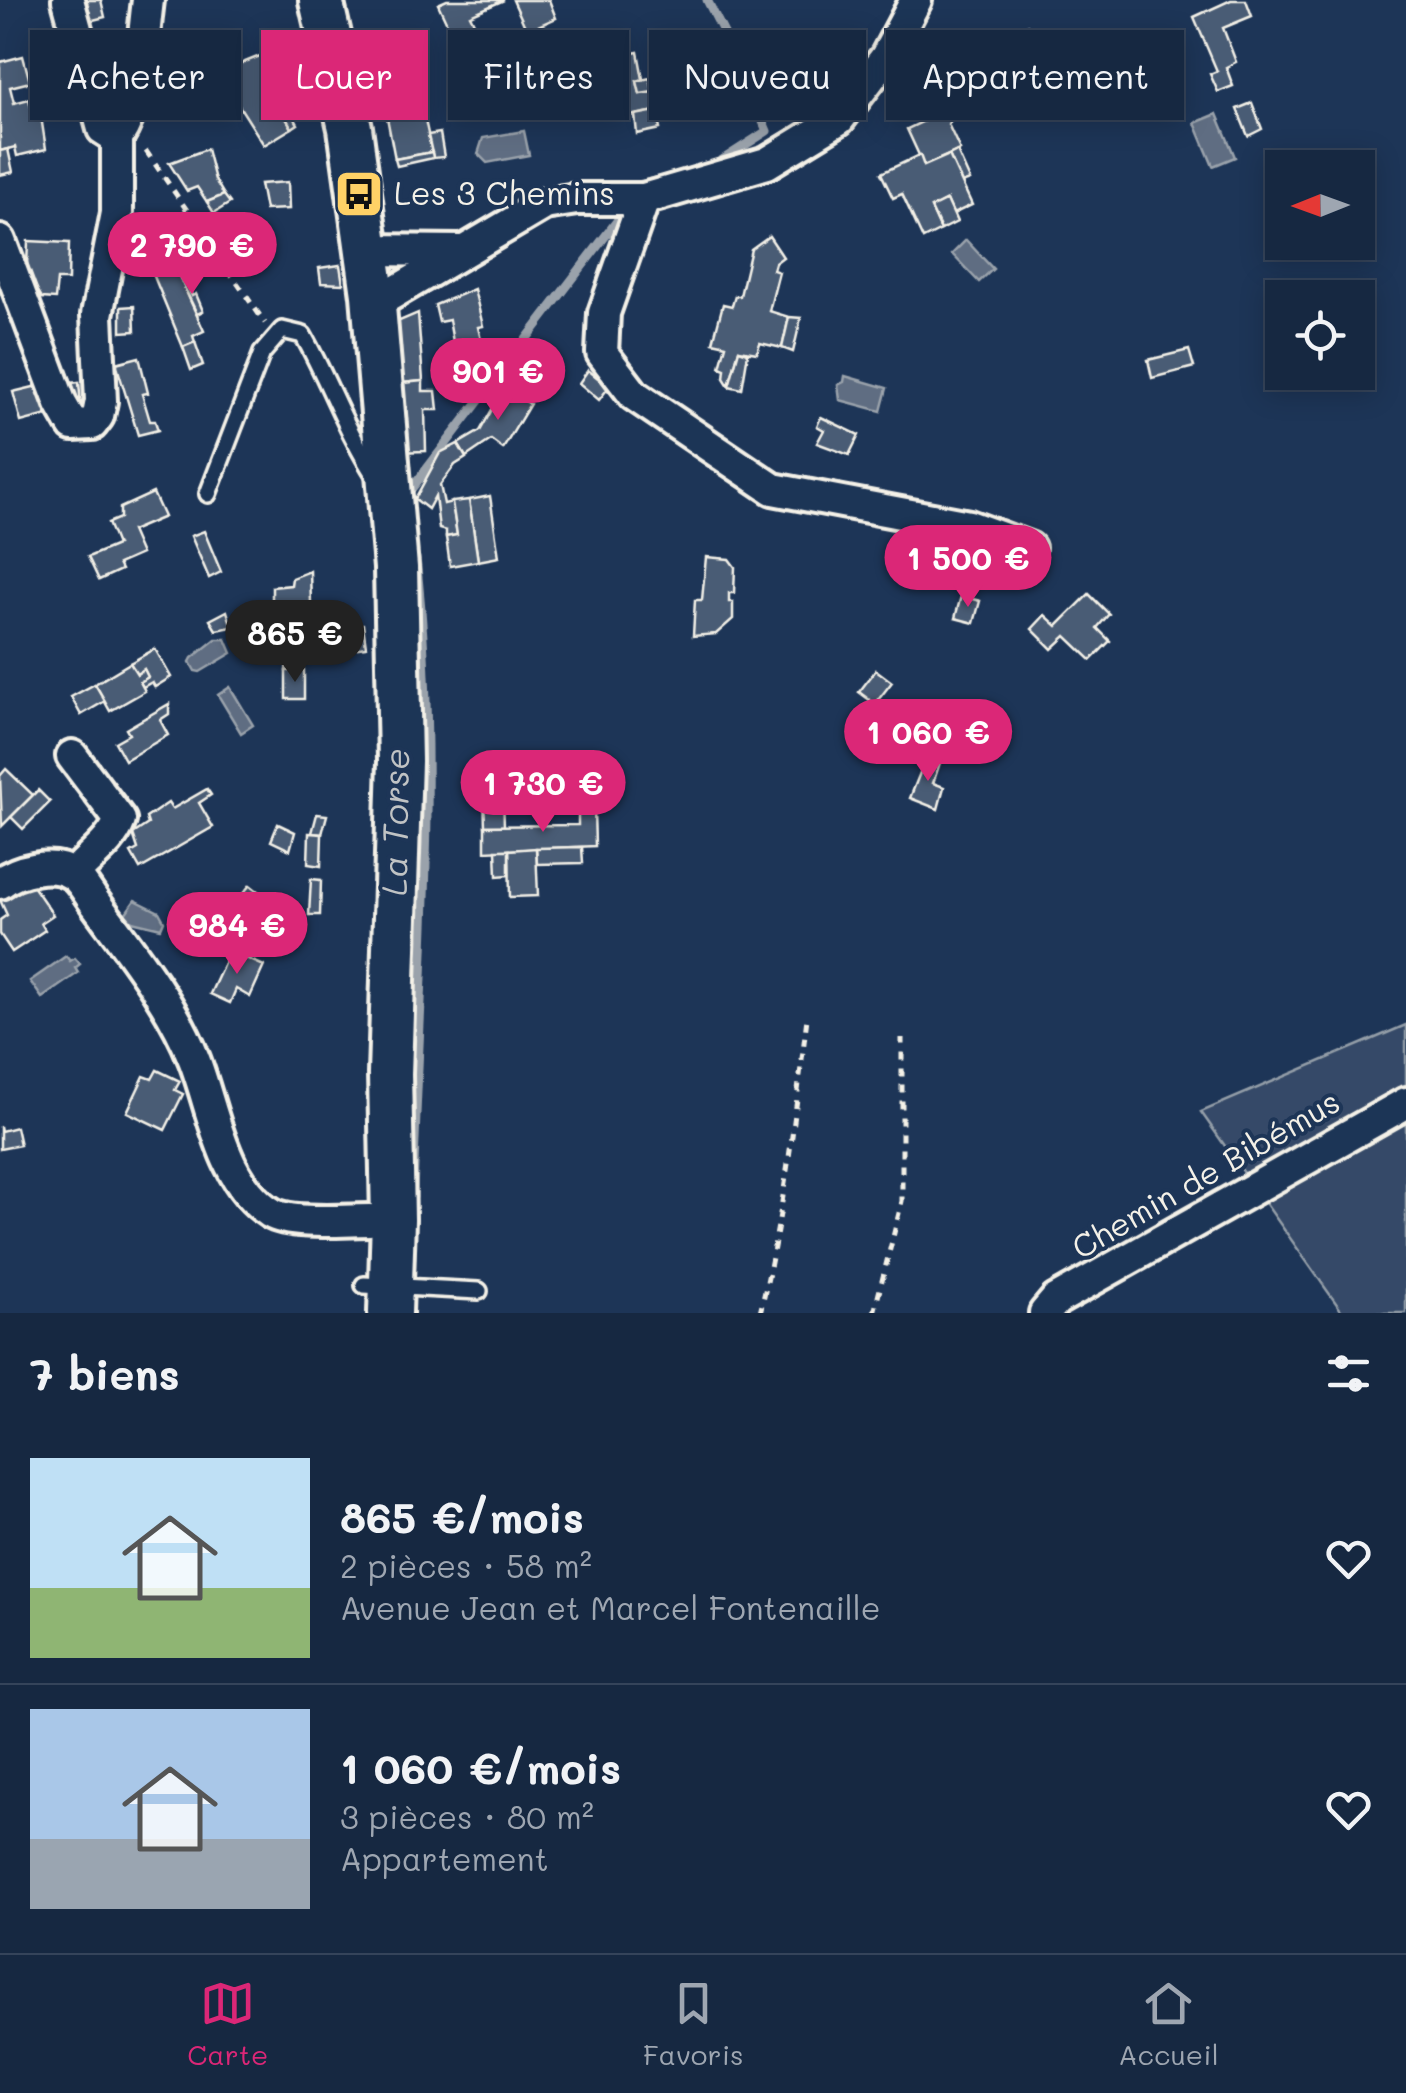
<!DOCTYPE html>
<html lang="fr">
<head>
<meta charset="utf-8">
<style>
	:root { --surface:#162841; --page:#23344c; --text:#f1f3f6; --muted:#9ea6b1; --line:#35445a; --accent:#db2777 }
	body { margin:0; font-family:Mali,sans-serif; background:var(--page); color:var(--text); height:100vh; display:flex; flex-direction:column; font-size:38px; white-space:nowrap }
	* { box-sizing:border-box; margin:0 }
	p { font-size:32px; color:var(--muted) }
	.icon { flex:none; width:55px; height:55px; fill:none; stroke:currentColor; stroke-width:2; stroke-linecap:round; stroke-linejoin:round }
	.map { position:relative; height:1313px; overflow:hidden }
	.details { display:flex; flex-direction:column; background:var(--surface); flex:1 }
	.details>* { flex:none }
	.hud { position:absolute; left:30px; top:30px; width:1348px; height:90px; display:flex; gap:20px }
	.needle { width:65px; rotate:269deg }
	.fabs { position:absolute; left:1265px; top:150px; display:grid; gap:20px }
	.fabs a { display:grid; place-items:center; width:110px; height:110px; border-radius:0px; background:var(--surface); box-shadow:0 5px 25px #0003,0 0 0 2px var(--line); font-size:50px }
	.price { position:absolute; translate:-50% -85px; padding:0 22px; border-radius:35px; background:var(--accent); color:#fff; font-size:32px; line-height:65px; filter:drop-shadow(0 2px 5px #0008) }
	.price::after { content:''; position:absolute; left:50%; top:60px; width:30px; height:22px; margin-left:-15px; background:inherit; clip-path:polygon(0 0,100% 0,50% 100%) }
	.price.active { background:#222; color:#fff }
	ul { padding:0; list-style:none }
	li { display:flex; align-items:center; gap:30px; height:250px; padding:0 30px }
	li+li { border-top:2px solid var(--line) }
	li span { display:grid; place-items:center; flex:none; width:280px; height:200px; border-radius:0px; color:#555 }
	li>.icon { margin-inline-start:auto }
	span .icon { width:120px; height:120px; fill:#fffc; stroke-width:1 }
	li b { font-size:42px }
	h2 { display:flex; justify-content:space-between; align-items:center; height:120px; padding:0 30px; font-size:42px }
	.chip { padding:0 35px; border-radius:0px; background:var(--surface); box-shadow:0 5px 25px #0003,0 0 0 2px var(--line); font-size:35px; line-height:90px }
	.chip.active { background:var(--accent); color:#fff }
	.tab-bar { display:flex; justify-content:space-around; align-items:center; height:140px; border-top:2px solid var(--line); background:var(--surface); font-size:28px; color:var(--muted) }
	.tab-bar a { display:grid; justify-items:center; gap:5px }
	.tab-bar .active { color:var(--accent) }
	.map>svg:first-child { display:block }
	.green { fill:#354a67; stroke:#949ea8; stroke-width:2.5 }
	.water { fill:#5e6d82; stroke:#9aa2ab; stroke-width:2.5 }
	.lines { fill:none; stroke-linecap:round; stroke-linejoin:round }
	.stream { stroke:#9aa2ab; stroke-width:9 }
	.building { fill:#485b74; stroke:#f4f1e8; stroke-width:2.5 }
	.service-casing { stroke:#f4f1e8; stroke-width:22 }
	.minor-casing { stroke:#f4f1e8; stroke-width:38 }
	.secondary-casing { stroke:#f4f1e8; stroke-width:50 }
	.path { stroke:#f4f1e8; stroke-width:5; stroke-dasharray:8 8; stroke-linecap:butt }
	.service { stroke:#1d3557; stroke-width:15 }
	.minor { stroke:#1d3557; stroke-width:30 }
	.secondary { stroke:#1d3557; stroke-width:42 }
	.labels { text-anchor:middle; stroke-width:8; stroke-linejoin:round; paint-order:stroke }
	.poi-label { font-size:32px; fill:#f4f1e8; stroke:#1d3557; text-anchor:start }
	.street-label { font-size:32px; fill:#f4f1e8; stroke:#1d3557 }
	.water-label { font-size:35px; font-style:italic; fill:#c0c3c4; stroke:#1d3557 }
</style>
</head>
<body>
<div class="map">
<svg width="1406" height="1313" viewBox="0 0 1406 1313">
	<rect width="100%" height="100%" fill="#1d3557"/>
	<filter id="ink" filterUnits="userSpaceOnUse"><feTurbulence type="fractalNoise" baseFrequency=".01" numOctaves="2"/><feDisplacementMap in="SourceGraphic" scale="20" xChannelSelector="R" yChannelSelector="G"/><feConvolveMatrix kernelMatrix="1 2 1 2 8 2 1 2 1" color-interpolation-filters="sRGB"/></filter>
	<g filter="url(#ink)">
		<polygon class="green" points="1406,1025 1406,1313 1343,1313 1201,1112"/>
		<g class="water">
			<polygon points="193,73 199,112 179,115 174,76"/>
			<polygon points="1217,114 1235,157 1213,166 1195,123"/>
			<polygon points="524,131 529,155 487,163 478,154 483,138"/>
			<polygon points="966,240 993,269 979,282 952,254"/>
			<polygon points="845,376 887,388 881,411 840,400 838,385 844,382"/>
			<polygon points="216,639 226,639 232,653 200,672 195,671 190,662 192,658"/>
			<polygon points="230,687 253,725 241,733 218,695"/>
			<polygon points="135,900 159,912 164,921 161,928 132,921 125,914"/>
			<polygon points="66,956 70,961 75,958 80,964 75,968 78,973 42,998 30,981"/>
		</g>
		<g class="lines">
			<g class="stream">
				<polyline points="707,0 732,49 767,131 719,162"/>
				<polyline points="634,186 676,176"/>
				<polyline points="410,498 409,492 620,217"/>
				<path d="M 413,1197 C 419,985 440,769 416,558"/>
			</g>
		</g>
		<g class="building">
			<polygon points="75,0 101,0 105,17 81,23"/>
			<polygon points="447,0 504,0 470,15 474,23 451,32 438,4"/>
			<polygon points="513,0 549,0 556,18 527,31"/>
			<polygon points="1231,0 1246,0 1252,16 1223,28 1236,62 1226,67 1233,86 1218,92 1210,74 1217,71 1194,17"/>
			<polygon points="1027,25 1030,32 1037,29 1041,40 1034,43 1036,48 1023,53 1015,30"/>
			<polygon points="638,52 643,79 637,81 640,94 653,92 656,111 624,117 621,99 614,100 606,58"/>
			<polygon points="265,54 273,60 272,69 263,70 268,88 292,128 264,145 238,104 232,80 238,79 235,66"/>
			<polygon points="23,56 30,82 10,87 14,103 29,99 32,111 40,110 46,149 17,156 15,147 0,151 0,62"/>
			<polygon points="606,58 610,85 602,86 598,60"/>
			<polygon points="272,69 277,88 298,124 292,128 268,88 263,70"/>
			<polygon points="650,78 653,92 640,94 637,81"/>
			<polygon points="418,88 432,152 395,159 386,112 408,108 405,90"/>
			<polygon points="1252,103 1262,129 1248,136 1237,109"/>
			<polygon points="656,111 660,129 637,134 635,115"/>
			<polygon points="943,112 951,119 948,124 960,150 924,166 907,129"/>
			<polygon points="440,133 444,157 433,158 428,135"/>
			<polygon points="8,149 13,172 0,175 0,151"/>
			<polygon points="207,149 215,180 224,195 207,202 197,187 187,191 169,163"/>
			<polygon points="957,151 970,180 962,183 949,155"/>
			<polygon points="432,152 433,158 397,166 395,159"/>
			<polygon points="920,155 924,166 949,155 972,205 953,214 947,200 931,208 941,230 923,239 902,194 893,198 881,173"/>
			<polygon points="288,182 289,209 265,210 260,184"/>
			<polygon points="224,195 230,203 214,213 207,202"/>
			<polygon points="947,200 957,222 941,230 931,208"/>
			<polygon points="769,236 783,257 775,263 773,270 779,272 769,311 789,317 782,348 760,343 757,353 739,350 729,386 724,378 725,369 720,367 726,345 713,342 723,304 732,306 735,296 740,296 751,249"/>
			<polygon points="28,241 69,243 68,280 57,280 55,299 42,298 31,279 27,266"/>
			<polygon points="170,260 177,261 184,276 180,278 204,331 193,336 195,342 183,347 151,269"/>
			<polygon points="340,265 343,284 321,283 319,268"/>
			<polygon points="184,276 192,296 196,294 203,311 197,314 180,278"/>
			<polygon points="474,289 483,326 478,327 484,353 456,358 449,320 439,322 435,305"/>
			<polygon points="134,306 135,331 121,332 121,307"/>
			<polygon points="418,313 423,381 393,384 390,325"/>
			<polygon points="789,317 801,318 793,352 782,348"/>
			<polygon points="195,342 203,365 191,370 183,347"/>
			<polygon points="534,348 560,368 547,386 534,381 523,400 508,391"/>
			<polygon points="739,350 748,353 742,389 729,386"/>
			<polygon points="1189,350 1194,367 1152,378 1148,360"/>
			<polygon points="484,353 488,372 471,393 465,357"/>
			<polygon points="139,357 148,393 142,394 150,421 155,421 158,430 138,435 116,363"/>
			<polygon points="588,370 609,387 599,400 579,383"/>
			<polygon points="70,378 71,383 79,382 81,407 69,410 59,379"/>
			<polygon points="423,381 423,391 436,391 438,410 425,410 426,451 396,452 393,384"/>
			<polygon points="46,384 55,413 21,422 13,392"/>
			<polygon points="504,388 530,404 503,449 491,440 466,457 458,444 480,431"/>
			<polygon points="821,417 859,435 849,455 817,443 824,430 817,426"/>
			<polygon points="458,444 466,458 455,465 440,485 444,504 452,502 457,535 446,537 446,531 439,529 435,496 428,509 415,499 440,453"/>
			<polygon points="153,493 164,517 131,531 141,554 118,564 121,570 99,580 88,557 117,545 108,523 120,518 120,508"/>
			<polygon points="490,496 499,557 478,561 469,500"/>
			<polygon points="469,500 478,561 450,566 446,537 457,535 452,502"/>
			<polygon points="204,531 221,572 209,578 191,536"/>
			<polygon points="706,557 729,559 735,567 734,593 729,593 729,602 733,602 733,619 716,634 693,636 695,600 702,600"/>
			<polygon points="310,571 311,604 272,606 272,587 291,585 292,578"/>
			<polygon points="1089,594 1109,614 1097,628 1110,641 1091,660 1066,636 1052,649 1032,629 1045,615 1057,626"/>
			<polygon points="961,596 980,601 974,623 955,618"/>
			<polygon points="227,611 232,627 216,630 210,620"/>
			<polygon points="363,624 366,647 344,650 342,626"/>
			<polygon points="155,649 171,677 155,687 152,682 143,687 140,682 148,677 144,669 137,674 130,663"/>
			<polygon points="287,651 301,652 300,670 286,671"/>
			<polygon points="130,663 137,674 144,669 148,677 140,682 145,691 110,711 95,684"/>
			<polygon points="304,670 304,699 286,699 286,671"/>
			<polygon points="876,670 892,682 875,704 859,692"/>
			<polygon points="95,684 105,701 81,715 71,697"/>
			<polygon points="169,704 169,714 160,720 168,735 125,760 115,742 129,734 126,729"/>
			<polygon points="927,755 941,760 933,783 944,787 938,809 910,798"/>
			<polygon points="6,769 33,795 2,826 0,776"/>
			<polygon points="207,789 211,795 199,803 213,827 140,869 131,853 138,849 133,834 148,824 146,818 168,803 172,809"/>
			<polygon points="38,790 50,802 23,829 11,817"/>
			<polygon points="503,796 504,826 485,826 484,797"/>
			<polygon points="594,808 595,846 485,851 485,826 578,825 578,810"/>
			<polygon points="317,814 327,815 322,834 312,833"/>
			<polygon points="278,824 295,832 290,850 271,841"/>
			<polygon points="309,833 322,834 321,866 308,864"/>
			<polygon points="582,847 583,863 537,864 536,848"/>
			<polygon points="536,848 538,896 510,897 509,850"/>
			<polygon points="496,850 509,850 509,875 497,876"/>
			<polygon points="311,879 321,880 320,915 309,915"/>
			<polygon points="29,880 53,915 41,923 45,930 12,952 0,934 0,920 7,915 0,900"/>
			<polygon points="250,885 259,892 248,904 240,897"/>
			<polygon points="230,951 264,966 250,997 236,989 230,1003 210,994"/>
			<polygon points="157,1070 180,1081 175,1090 183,1094 165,1130 127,1112 144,1076 152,1079"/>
			<polygon points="0,1126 1,1131 16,1127 20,1145 0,1149"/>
		</g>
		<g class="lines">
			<g class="service-casing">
				<g id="service">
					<path d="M 208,494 L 262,353 L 282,330 L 303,335 C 329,381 346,431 375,476"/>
					<polyline points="364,1285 479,1291"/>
				</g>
			</g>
			<g class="minor-casing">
				<g id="minor">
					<path d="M 68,0 L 103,129 L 117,138 C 142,99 142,45 148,0"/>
					<polyline points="644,199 604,313 602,353 634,395 773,489 969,526 1029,548"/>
					<polyline points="0,241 61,404 73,425 92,424 98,416 101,401 97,315 117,213 117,138"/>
					<polyline points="366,250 463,251"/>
					<polyline points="373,305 544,204 577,199 644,199 767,163 839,119 886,57 916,0"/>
					<path d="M 72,756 L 120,820 C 112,842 90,856 74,874"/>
					<path d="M 0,883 C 17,870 52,861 72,874 C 81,879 89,895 96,904 C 131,952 172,1003 194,1059 C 214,1110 221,1181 271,1213 C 291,1225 345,1220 370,1220"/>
					<polyline points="1045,1313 1056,1300 1406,1103"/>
				</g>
			</g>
			<g class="secondary-casing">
				<polyline id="secondary" points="321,0 350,128 373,295 396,568 400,761 390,1074 393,1219 390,1313"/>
			</g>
			<g class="path">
				<polyline points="146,151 265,323"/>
				<path d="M 760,1313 C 783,1216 795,1117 807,1018"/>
				<polyline points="874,1313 902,1201 902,1038"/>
			</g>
			<use href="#service" class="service"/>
			<use href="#minor" class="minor"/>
			<use href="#secondary" class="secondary"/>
		</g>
	</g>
	<defs>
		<g id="bus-square" transform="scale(2.5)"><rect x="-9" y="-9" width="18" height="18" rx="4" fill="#ffd166" stroke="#1d3557"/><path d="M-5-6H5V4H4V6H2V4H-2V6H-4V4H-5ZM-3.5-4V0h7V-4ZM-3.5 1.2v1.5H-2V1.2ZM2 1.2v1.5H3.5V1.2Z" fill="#111"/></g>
	</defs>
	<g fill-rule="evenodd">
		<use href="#bus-square" x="359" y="194"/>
	</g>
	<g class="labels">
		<g class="poi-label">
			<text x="394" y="205">Les 3 Chemins</text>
		</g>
		<g class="street-label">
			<text transform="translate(1206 1175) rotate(-30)" y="11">Chemin de Bibémus</text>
		</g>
		<g class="water-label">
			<text transform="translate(396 822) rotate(-89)" y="12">La Torse</text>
		</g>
	</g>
</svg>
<div class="fabs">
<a><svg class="needle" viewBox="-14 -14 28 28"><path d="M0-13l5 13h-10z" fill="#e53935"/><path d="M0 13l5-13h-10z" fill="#9ea6b1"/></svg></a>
<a><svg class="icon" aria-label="locate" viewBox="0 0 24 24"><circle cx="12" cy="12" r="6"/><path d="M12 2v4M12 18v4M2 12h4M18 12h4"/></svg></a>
</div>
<b class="price" style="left:192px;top:297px">2 790 €</b>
<b class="price" style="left:498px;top:423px">901 €</b>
<b class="price" style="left:968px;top:610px">1 500 €</b>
<b class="price active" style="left:295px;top:685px">865 €</b>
<b class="price" style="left:928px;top:784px">1 060 €</b>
<b class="price" style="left:543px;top:835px">1 730 €</b>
<b class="price" style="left:237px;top:977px">984 €</b>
<div class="hud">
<a class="chip">Acheter</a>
<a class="chip active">Louer</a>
<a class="chip">Filtres</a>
<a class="chip">Nouveau</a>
<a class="chip">Appartement</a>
</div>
</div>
<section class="details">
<h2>7 biens<svg class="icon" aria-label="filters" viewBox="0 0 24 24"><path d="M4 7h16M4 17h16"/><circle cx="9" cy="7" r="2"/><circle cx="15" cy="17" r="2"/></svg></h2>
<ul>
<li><span style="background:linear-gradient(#bfe0f5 65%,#8fb573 0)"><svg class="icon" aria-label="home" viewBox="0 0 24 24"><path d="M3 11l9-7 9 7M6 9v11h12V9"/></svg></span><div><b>865 €/mois</b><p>2 pièces · 58 m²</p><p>Avenue Jean et Marcel Fontenaille</p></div><svg class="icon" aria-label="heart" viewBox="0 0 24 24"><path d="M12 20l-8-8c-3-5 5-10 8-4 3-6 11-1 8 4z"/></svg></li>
<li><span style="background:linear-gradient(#a9c7e8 65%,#9aa5b1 0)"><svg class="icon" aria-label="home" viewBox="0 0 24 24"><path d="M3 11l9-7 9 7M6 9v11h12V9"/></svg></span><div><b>1 060 €/mois</b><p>3 pièces · 80 m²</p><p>Appartement</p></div><svg class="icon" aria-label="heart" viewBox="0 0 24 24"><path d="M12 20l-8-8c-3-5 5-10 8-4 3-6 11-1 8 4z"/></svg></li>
</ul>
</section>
<nav class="tab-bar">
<a class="active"><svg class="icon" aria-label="map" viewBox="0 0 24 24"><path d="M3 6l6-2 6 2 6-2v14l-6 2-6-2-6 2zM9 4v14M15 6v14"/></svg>Carte</a>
<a><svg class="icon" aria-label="saved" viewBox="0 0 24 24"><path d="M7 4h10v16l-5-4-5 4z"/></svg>Favoris</a>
<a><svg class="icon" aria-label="home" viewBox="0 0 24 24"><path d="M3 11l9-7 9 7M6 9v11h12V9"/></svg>Accueil</a>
</nav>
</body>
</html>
